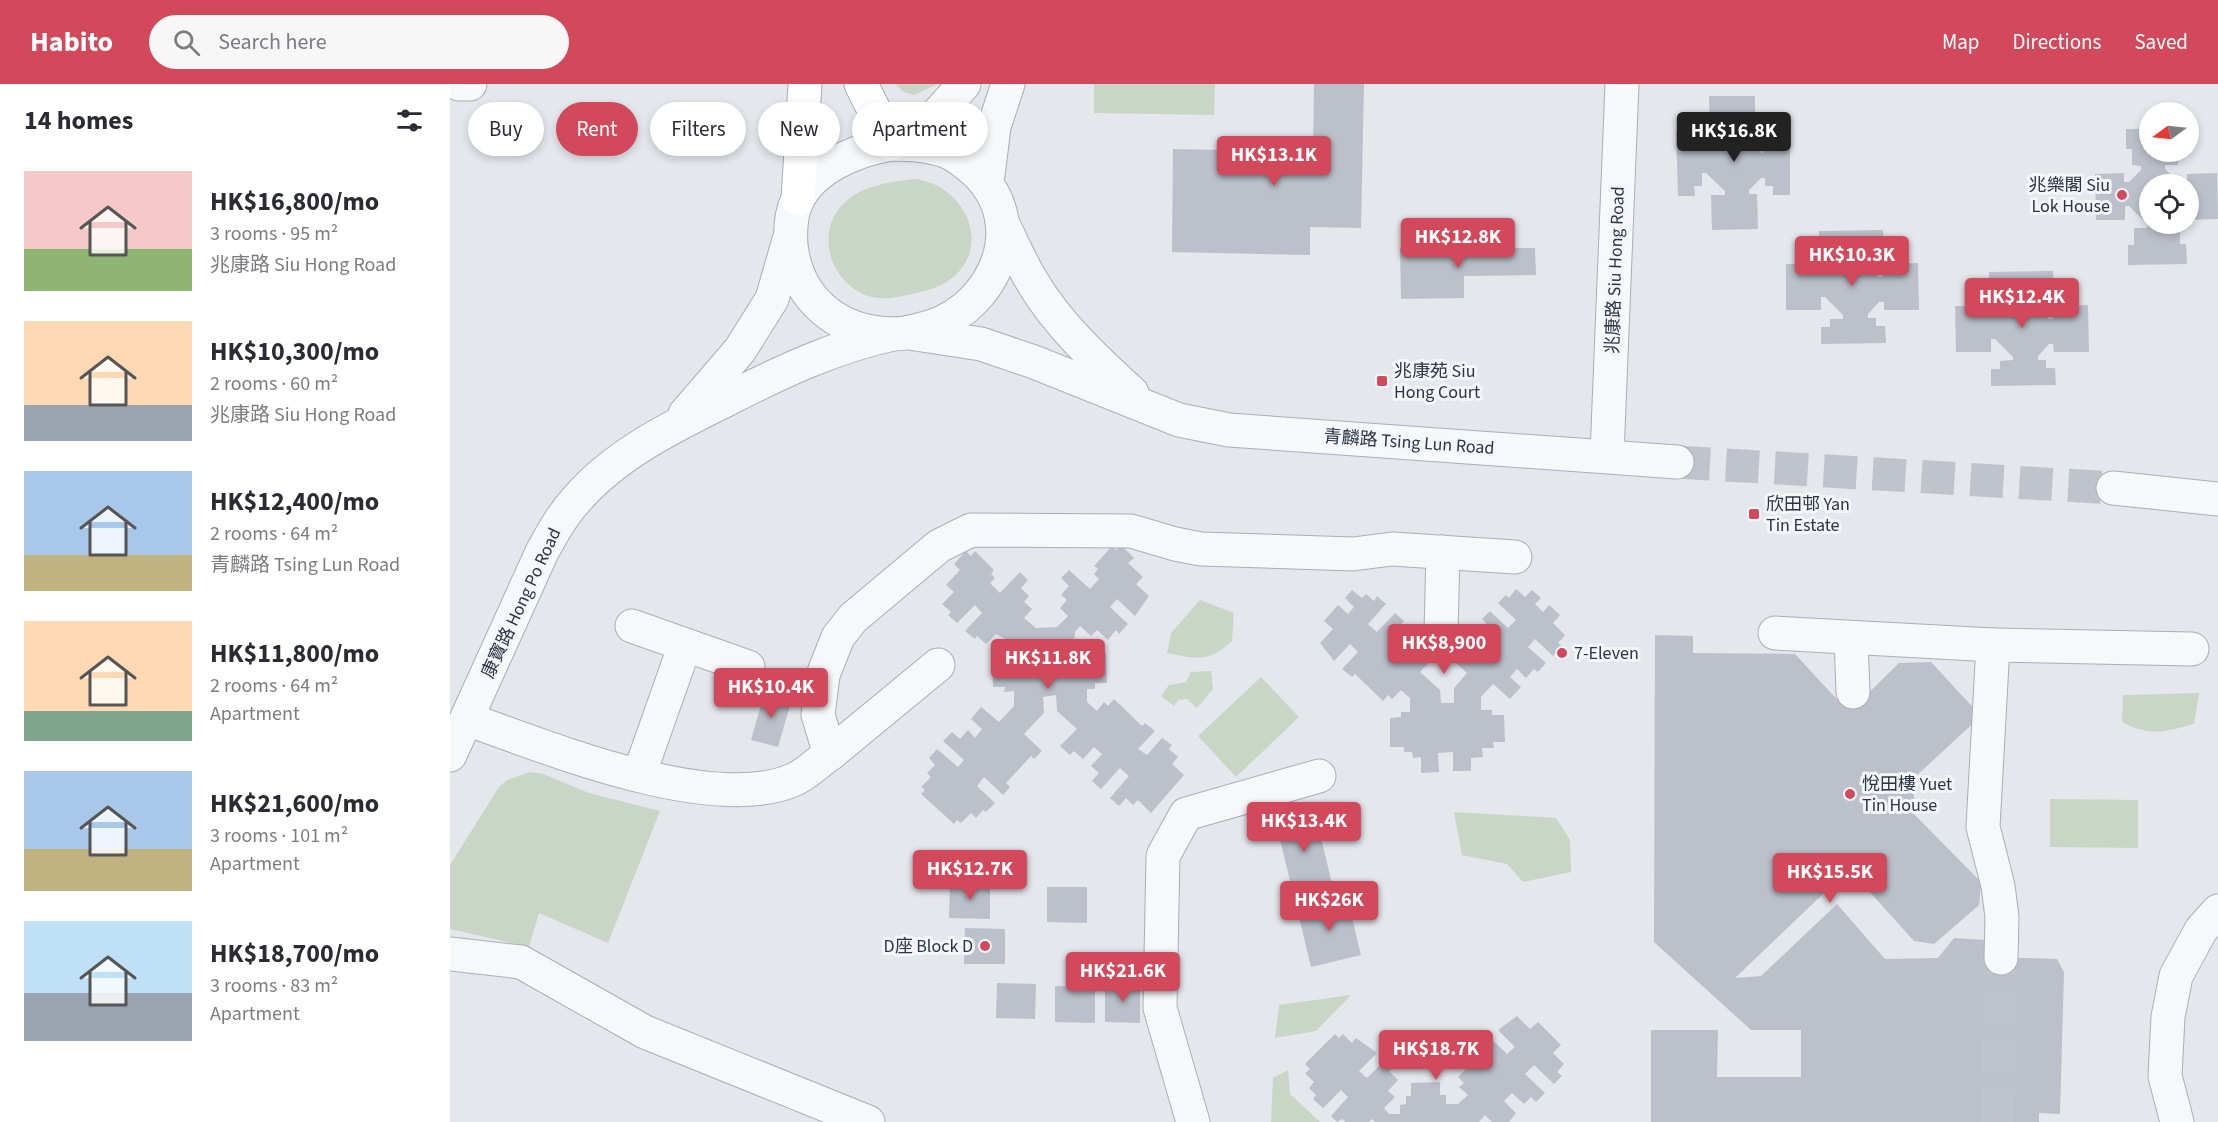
<!DOCTYPE html>
<html lang="en">
<head>
<meta charset="utf-8">
<style>
	:root { --surface:#fff; --page:#f7f7f7; --text:#2b2b33; --muted:#7c7c81; --accent:#d1495b }
	body { margin:0; font-family:"Source Sans 3","Noto Sans TC",sans-serif; background:var(--page); color:var(--text); height:100vh; display:flex; flex-direction:column; font-size:22px; white-space:nowrap }
	* { box-sizing:border-box; margin:0 }
	p { font-size:20px; color:var(--muted) }
	.icon { flex:none; width:33px; height:33px; fill:none; stroke:currentColor; stroke-width:2; stroke-linecap:round; stroke-linejoin:round }
	.map { position:relative; flex:1; overflow:hidden }
	.details { display:flex; flex-direction:column; background:var(--surface); width:450px }
	.details>* { flex:none }
	.top-card { position:absolute; left:18px; top:18px; width:570px; height:54px; display:flex; gap:12px }
	.needle { width:39px; rotate:255deg }
	.tools { position:absolute; left:1689px; top:18px; display:grid; gap:12px }
	.tools a { display:grid; place-items:center; width:60px; height:60px; border-radius:50%; background:var(--surface); box-shadow:0 3px 9px #0003; font-size:30px }
	.price { position:absolute; translate:-50% -51px; padding:0 14px; border-radius:6px; background:var(--accent); color:#fff; font-size:20px; line-height:39px; filter:drop-shadow(0 2px 3px #0008) }
	.price::after { content:''; position:absolute; left:50%; top:36px; width:18px; height:14px; margin-left:-9px; background:inherit; clip-path:polygon(0 0,100% 0,50% 100%) }
	.price.active { background:#222; color:#fff }
	ul { padding:0; list-style:none }
	li { display:flex; align-items:center; gap:18px; height:150px; padding:0 24px }
	li span { display:grid; place-items:center; flex:none; width:168px; height:120px; border-radius:0px; color:#555 }
	li>.icon { margin-inline-start:auto }
	span .icon { width:72px; height:72px; fill:#fffc; stroke-width:1 }
	li b { font-size:26px }
	h2 { display:flex; justify-content:space-between; align-items:center; height:72px; padding:0 24px; font-size:26px }
	.tag { padding:0 21px; border-radius:27px; background:var(--surface); box-shadow:0 3px 9px #0003; font-size:21px; line-height:54px }
	.tag.active { background:var(--accent); color:#fff }
	header { display:flex; align-items:center; gap:36px; box-sizing:border-box; height:84px; padding:0 30px; background:var(--accent); color:#fff }
	header strong { font-size:28px }
	nav { display:flex; gap:33px; margin-inline-start:auto; font-size:21px }
	.search { width:420px; height:54px; background:var(--page); display:flex; align-items:center; gap:15px; box-sizing:border-box; padding:0 21px; border-radius:33px; color:var(--muted); font-size:22px }
	main { display:flex; flex:1; min-height:0 }
	.map>svg:first-child { display:block }
	.green { fill:#c9d6c5 }
	.building { fill:#bbc0ca }
	.lines { fill:none; stroke-linecap:round; stroke-linejoin:round }
	.minor-tunnel { stroke:#bfc3cb; stroke-width:33; stroke-dasharray:33 16; stroke-linecap:butt }
	.minor-casing { stroke:#a9aeb7; stroke-width:35 }
	.major-casing { stroke:#a3abb8; stroke-width:35 }
	.minor { stroke:#f7f8fa; stroke-width:33 }
	.major { stroke:#fff; stroke-width:33 }
	.poi-dot { fill:#d1495b; stroke:#f4f6f9; stroke-width:2 }
	.labels { text-anchor:middle; stroke-width:6; stroke-linejoin:round; paint-order:stroke }
	.poi-label { font-size:18px; fill:#2b3445; stroke:#f4f6f9; text-anchor:start }
	.street-label { font-size:18px; fill:#2b3445; stroke:#f4f6f9 }
</style>
</head>
<body>
<header>
<strong>Habito</strong>
<div class="search"><svg class="icon" aria-label="search" viewBox="0 0 24 24"><circle cx="10" cy="10" r="6"/><path d="M15 15l6 6"/></svg>Search here</div>
<nav><a>Map</a><a>Directions</a><a>Saved</a></nav>
</header>
<main>
<section class="details">
<h2>14 homes<svg class="icon" aria-label="filters" viewBox="0 0 24 24"><path d="M4 7h16M4 17h16"/><circle cx="9" cy="7" r="2"/><circle cx="15" cy="17" r="2"/></svg></h2>
<ul>
<li><span style="background:linear-gradient(#f6c9c9 65%,#8fb573 0)"><svg class="icon" aria-label="home" viewBox="0 0 24 24"><path d="M3 11l9-7 9 7M6 9v11h12V9"/></svg></span><div><b>HK$16,800/mo</b><p>3 rooms · 95 m²</p><p>兆康路 Siu Hong Road</p></div></li>
<li><span style="background:linear-gradient(#ffd9b3 70%,#9aa5b1 0)"><svg class="icon" aria-label="home" viewBox="0 0 24 24"><path d="M3 11l9-7 9 7M6 9v11h12V9"/></svg></span><div><b>HK$10,300/mo</b><p>2 rooms · 60 m²</p><p>兆康路 Siu Hong Road</p></div></li>
<li><span style="background:linear-gradient(#a9c7e8 70%,#c2b280 0)"><svg class="icon" aria-label="home" viewBox="0 0 24 24"><path d="M3 11l9-7 9 7M6 9v11h12V9"/></svg></span><div><b>HK$12,400/mo</b><p>2 rooms · 64 m²</p><p>青麟路 Tsing Lun Road</p></div></li>
<li><span style="background:linear-gradient(#ffd9b3 75%,#7fa58c 0)"><svg class="icon" aria-label="home" viewBox="0 0 24 24"><path d="M3 11l9-7 9 7M6 9v11h12V9"/></svg></span><div><b>HK$11,800/mo</b><p>2 rooms · 64 m²</p><p>Apartment</p></div></li>
<li><span style="background:linear-gradient(#a9c7e8 65%,#c2b280 0)"><svg class="icon" aria-label="home" viewBox="0 0 24 24"><path d="M3 11l9-7 9 7M6 9v11h12V9"/></svg></span><div><b>HK$21,600/mo</b><p>3 rooms · 101 m²</p><p>Apartment</p></div></li>
<li><span style="background:linear-gradient(#bfe0f5 60%,#9aa5b1 0)"><svg class="icon" aria-label="home" viewBox="0 0 24 24"><path d="M3 11l9-7 9 7M6 9v11h12V9"/></svg></span><div><b>HK$18,700/mo</b><p>3 rooms · 83 m²</p><p>Apartment</p></div></li>
</ul>
</section>
<div class="map">
<svg width="1768" height="1038" viewBox="0 0 1768 1038">
	<rect width="100%" height="100%" fill="#e4e7ec"/>
	<g class="green">
		<polygon points="445,0 487,0 464,11 454,8"/>
		<polygon points="644,0 765,0 764,31 644,29"/>
		<path d="M 465,95 C 520,102 545,171 493,200 C 482,206 470,208 458,211 C 443,214 428,217 413,210 C 376,193 364,140 400,114 C 417,101 444,97 465,95 Z"/>
		<path d="M 750,516 L 784,529 L 782,557 C 759,579 746,575 717,569 L 721,549 Z"/>
		<polygon points="761,587 763,605 747,624 737,615 728,616 724,622 711,612 719,601 736,598 741,588"/>
		<polygon points="811,593 849,633 786,693 748,652"/>
		<path d="M 1749,609 L 1744,640 C 1714,648 1701,653 1672,638 L 1673,611 Z"/>
		<polygon points="80,688 93,690 139,709 210,727 158,859 89,829 79,863 0,845 0,781 49,703 57,696"/>
		<polygon points="1600,715 1688,716 1688,764 1600,763"/>
		<polygon points="1004,728 1106,734 1120,756 1121,788 1073,798 1057,780 1012,771"/>
		<polygon points="901,911 866,947 825,954 829,921"/>
		<polygon points="838,986 840,1010 870,1038 821,1038 823,994"/>
	</g>
	<g class="building">
		<polygon points="864,0 914,0 911,144 860,143 860,171 722,168 723,65 863,68"/>
		<polygon points="1259,12 1305,12 1305,48 1292,48 1292,52 1311,69 1314,69 1314,56 1322,56 1322,46 1340,46 1340,111 1323,111 1323,102 1315,102 1315,94 1311,94 1299,106 1299,110 1307,110 1308,145 1262,146 1261,111 1275,111 1275,107 1256,89 1252,89 1252,102 1244,102 1245,112 1228,112 1226,47 1244,47 1244,56 1252,56 1252,64 1256,64 1268,52 1268,48 1260,48"/>
		<polygon points="1676,45 1700,45 1700,68 1728,68 1728,81 1715,81 1715,85 1731,100 1700,100 1700,140 1722,140 1722,144 1730,144 1730,160 1736,160 1737,180 1678,181 1678,161 1684,161 1684,144 1697,144 1697,140 1679,122 1675,122 1675,136 1646,136 1645,90 1674,89 1674,98 1679,98 1691,86 1691,82 1682,81 1682,65 1676,65"/>
		<polygon points="1767,89 1768,135 1738,136 1737,90"/>
		<polygon points="1433,146 1434,163 1425,163 1425,171 1411,172 1411,176 1429,193 1433,193 1433,180 1468,179 1469,226 1434,226 1434,218 1429,218 1418,230 1418,234 1426,234 1426,242 1435,242 1436,259 1371,260 1371,243 1380,243 1380,235 1393,235 1393,231 1375,213 1371,213 1371,226 1336,226 1336,180 1371,180 1371,188 1375,188 1387,176 1387,172 1378,172 1378,164 1369,164 1369,147"/>
		<polygon points="950,164 1085,164 1086,191 1014,192 1014,214 951,215"/>
		<polygon points="1603,187 1604,205 1594,205 1594,213 1581,213 1581,217 1599,235 1603,235 1603,222 1638,221 1639,268 1604,268 1603,260 1599,260 1588,272 1588,276 1596,276 1596,284 1605,284 1606,301 1541,302 1541,285 1550,285 1550,277 1563,276 1563,273 1545,255 1541,255 1541,268 1506,268 1505,222 1540,222 1541,230 1545,230 1556,218 1556,214 1548,214 1548,206 1539,206 1539,188"/>
		<polygon points="671,461 684,474 678,479 693,493 686,500 699,512 685,532 667,515 660,523 678,540 669,550 666,546 658,556 647,546 641,552 630,542 625,548 624,559 634,559 634,564 643,564 643,569 656,569 657,599 645,599 645,605 637,605 637,618 647,627 654,618 658,622 664,615 692,642 695,639 705,647 688,665 697,671 712,654 722,661 719,665 728,673 722,680 734,691 701,729 688,716 683,721 676,714 669,722 660,714 679,692 670,684 651,705 642,697 649,689 641,682 652,670 644,663 633,675 624,667 620,671 610,662 627,645 607,627 606,611 593,613 594,629 574,650 592,667 584,675 581,672 556,699 560,703 553,711 534,693 527,702 545,719 536,728 533,726 526,734 521,729 511,739 507,736 504,740 471,710 475,706 471,703 481,693 477,689 485,681 479,674 487,665 508,683 514,676 493,657 502,648 510,655 518,646 525,654 532,645 521,635 531,623 549,638 564,622 564,607 554,608 555,603 543,603 542,574 553,573 553,568 561,568 561,558 546,550 536,560 527,552 525,555 515,547 532,529 525,521 507,539 498,531 501,528 492,520 504,508 496,501 510,486 504,480 516,467 521,472 525,467 544,486 541,490 545,494 540,499 550,509 570,488 578,496 571,504 579,512 574,518 582,525 574,534 586,544 607,543 618,532 610,524 617,516 611,511 619,502 611,494 619,486 640,505 649,495 644,490 648,485 644,482 662,462 666,466"/>
		<polygon points="1066,505 1075,513 1082,506 1091,514 1085,520 1093,528 1099,521 1110,531 1103,539 1115,551 1108,559 1112,562 1103,572 1085,555 1078,563 1096,579 1088,588 1084,585 1076,594 1067,585 1060,593 1071,603 1060,615 1043,600 1031,613 1031,626 1042,626 1042,631 1054,631 1055,658 1043,658 1044,664 1032,664 1033,673 1021,674 1021,687 1003,687 1003,668 988,669 989,688 971,689 971,673 963,674 962,668 954,668 954,663 940,663 940,634 951,633 951,628 960,628 960,614 951,606 942,615 938,611 933,617 905,590 902,593 892,585 908,568 900,560 884,577 870,559 883,545 874,537 888,521 898,530 904,523 895,514 902,506 912,514 916,510 924,517 927,512 936,520 918,540 927,548 945,529 954,537 949,542 957,549 948,560 956,568 966,557 978,567 975,572 980,577 970,588 990,606 991,619 1004,619 1004,604 1017,589 1006,579 1011,573 1008,570 1036,539 1032,535 1040,527 1058,544 1066,536 1048,519 1056,511 1059,514"/>
		<polygon points="1205,551 1243,552 1243,569 1345,570 1392,621 1403,624 1449,579 1481,578 1531,632 1464,694 1464,730 1531,798 1529,821 1484,860 1464,857 1399,785 1285,894 1311,892 1387,820 1435,875 1488,874 1504,854 1536,856 1536,873 1607,875 1614,888 1610,1030 1589,1029 1589,1038 1201,1038 1201,946 1268,946 1267,993 1351,993 1351,946 1301,946 1204,858"/>
		<polygon points="315,607 342,614 328,663 301,656"/>
		<polygon points="865,730 882,799 843,809 826,739"/>
		<polygon points="500,799 540,799 540,835 499,834"/>
		<polygon points="597,803 637,803 637,839 597,838"/>
		<polygon points="897,813 911,871 861,883 847,825"/>
		<polygon points="515,844 555,845 555,880 514,880"/>
		<polygon points="547,899 586,900 585,935 546,934"/>
		<polygon points="655,899 690,899 690,939 655,938"/>
		<polygon points="605,902 645,903 645,939 605,938"/>
		<polygon points="1067,932 1080,945 1088,938 1111,961 1103,969 1114,980 1107,988 1112,992 1104,1000 1084,981 1075,990 1095,1009 1086,1018 1081,1013 1074,1020 1062,1009 1054,1017 1066,1029 1059,1038 1042,1038 1035,1031 1029,1038 925,1038 922,1035 919,1038 896,1038 892,1035 887,1038 881,1032 898,1013 891,1006 873,1024 863,1015 866,1011 859,1004 864,998 855,989 860,985 855,980 885,950 889,954 893,950 902,959 906,954 927,969 909,987 917,994 935,976 942,985 939,987 948,996 938,1007 945,1013 934,1024 939,1030 950,1030 950,1021 956,1020 956,1012 961,1012 961,999 990,998 990,1011 996,1011 996,1020 1008,1020 1018,1011 1009,1003 1014,999 1008,993 1035,966 1032,962 1040,954 1057,970 1065,963 1048,946"/>
	</g>
	<g class="lines">
		<g class="minor-tunnel">
			<polyline points="1227,378 1663,404"/>
			<polyline points="1548,1038 1551,874"/>
		</g>
		<g class="minor-casing">
			<g id="minor">
				<polyline points="9,0 20,0"/>
				<path d="M 441,60 C 458,60 478,61 495,67 C 507,71 518,81 528,90 C 579,142 545,220 483,242 C 469,246 457,250 443,250 C 388,249 347,216 341,161 C 340,147 341,130 347,117 C 363,83 407,66 441,60 Z"/>
				<polyline points="461,60 514,0"/>
				<polyline points="537,99 544,43 558,0"/>
				<path d="M 552,138 C 562,158 571,180 583,199 C 608,241 646,276 682,309"/>
				<polyline points="459,249 531,260 584,278 729,336 779,346 1227,378"/>
				<polyline points="235,330 290,266 322,215 339,156"/>
				<polyline points="1157,371 1172,0"/>
				<polyline points="1663,404 1768,415"/>
				<polyline points="182,542 298,583"/>
				<polyline points="991,548 993,468"/>
				<polyline points="1325,549 1543,561 1533,743 1548,802 1552,833 1551,874"/>
				<polyline points="1401,554 1403,608"/>
				<polyline points="1543,561 1742,565"/>
				<path d="M 17,635 C 96,663 262,731 343,696 C 356,691 368,678 380,670 L 368,631 L 373,591 L 388,553 L 403,534 L 489,462 L 521,446 L 681,447 L 725,460 L 751,465 L 903,470 L 942,465 L 1065,473"/>
				<polyline points="380,670 488,581"/>
				<path d="M 0,671 L 92,468 C 102,450 112,431 127,415 C 166,370 222,343 274,317 C 329,289 383,263 443,250"/>
				<polyline points="189,691 235,561"/>
				<polyline points="0,870 71,878 195,948 418,1038"/>
				<polyline points="743,1038 710,924 713,772 736,730 869,692"/>
				<polyline points="1727,1038 1715,992 1718,933 1726,892 1751,846 1768,827"/>
			</g>
		</g>
		<g class="major-casing">
			<g id="major">
				<polyline points="411,0 441,60"/>
				<polyline points="348,115 355,0"/>
			</g>
		</g>
		<use href="#minor" class="minor"/>
		<use href="#major" class="major"/>
	</g>
	<g class="poi-dot">
		<circle cx="1672" cy="111" r="6"/>
		<rect x="926" y="291" width="12" height="12" rx="3"/>
		<rect x="1298" y="424" width="12" height="12" rx="3"/>
		<circle cx="1112" cy="569" r="6"/>
		<circle cx="1400" cy="710" r="6"/>
		<circle cx="535" cy="862" r="6"/>
	</g>
	<g class="labels">
		<g class="poi-label">
			<text x="1660" y="107" text-anchor="end">兆樂閣 Siu<tspan x="1660" dy="21">Lok House</tspan></text>
			<text x="944" y="293">兆康苑 Siu<tspan x="944" dy="21">Hong Court</tspan></text>
			<text x="1316" y="426">欣田邨 Yan<tspan x="1316" dy="21">Tin Estate</tspan></text>
			<text x="1124" y="575">7-Eleven</text>
			<text x="1412" y="706">悅田樓 Yuet<tspan x="1412" dy="21">Tin House</tspan></text>
			<text x="523" y="868" text-anchor="end">D座 Block D</text>
		</g>
		<g class="street-label">
			<text transform="translate(1165 186) rotate(-88)" y="6">兆康路 Siu Hong Road</text>
			<text transform="translate(959 358) rotate(4)" y="6">青麟路 Tsing Lun Road</text>
			<text transform="translate(71 519) rotate(-65)" y="6">康寶路 Hong Po Road</text>
		</g>
	</g>
</svg>
<div class="tools">
<a><svg class="needle" viewBox="-14 -14 28 28"><path d="M0-13l5 13h-10z" fill="#e53935"/><path d="M0 13l5-13h-10z" fill="#7c7c81"/></svg></a>
<a><svg class="icon" aria-label="locate" viewBox="0 0 24 24"><circle cx="12" cy="12" r="6"/><path d="M12 2v4M12 18v4M2 12h4M18 12h4"/></svg></a>
</div>
<b class="price active" style="left:1284px;top:79px">HK$16.8K</b>
<b class="price" style="left:824px;top:103px">HK$13.1K</b>
<b class="price" style="left:1008px;top:185px">HK$12.8K</b>
<b class="price" style="left:1402px;top:203px">HK$10.3K</b>
<b class="price" style="left:1572px;top:245px">HK$12.4K</b>
<b class="price" style="left:994px;top:591px">HK$8,900</b>
<b class="price" style="left:598px;top:606px">HK$11.8K</b>
<b class="price" style="left:321px;top:635px">HK$10.4K</b>
<b class="price" style="left:854px;top:769px">HK$13.4K</b>
<b class="price" style="left:520px;top:817px">HK$12.7K</b>
<b class="price" style="left:1380px;top:820px">HK$15.5K</b>
<b class="price" style="left:879px;top:848px">HK$26K</b>
<b class="price" style="left:673px;top:919px">HK$21.6K</b>
<b class="price" style="left:986px;top:997px">HK$18.7K</b>
<div class="top-card">
<a class="tag">Buy</a>
<a class="tag active">Rent</a>
<a class="tag">Filters</a>
<a class="tag">New</a>
<a class="tag">Apartment</a>
</div>
</div>
</main>
</body>
</html>
